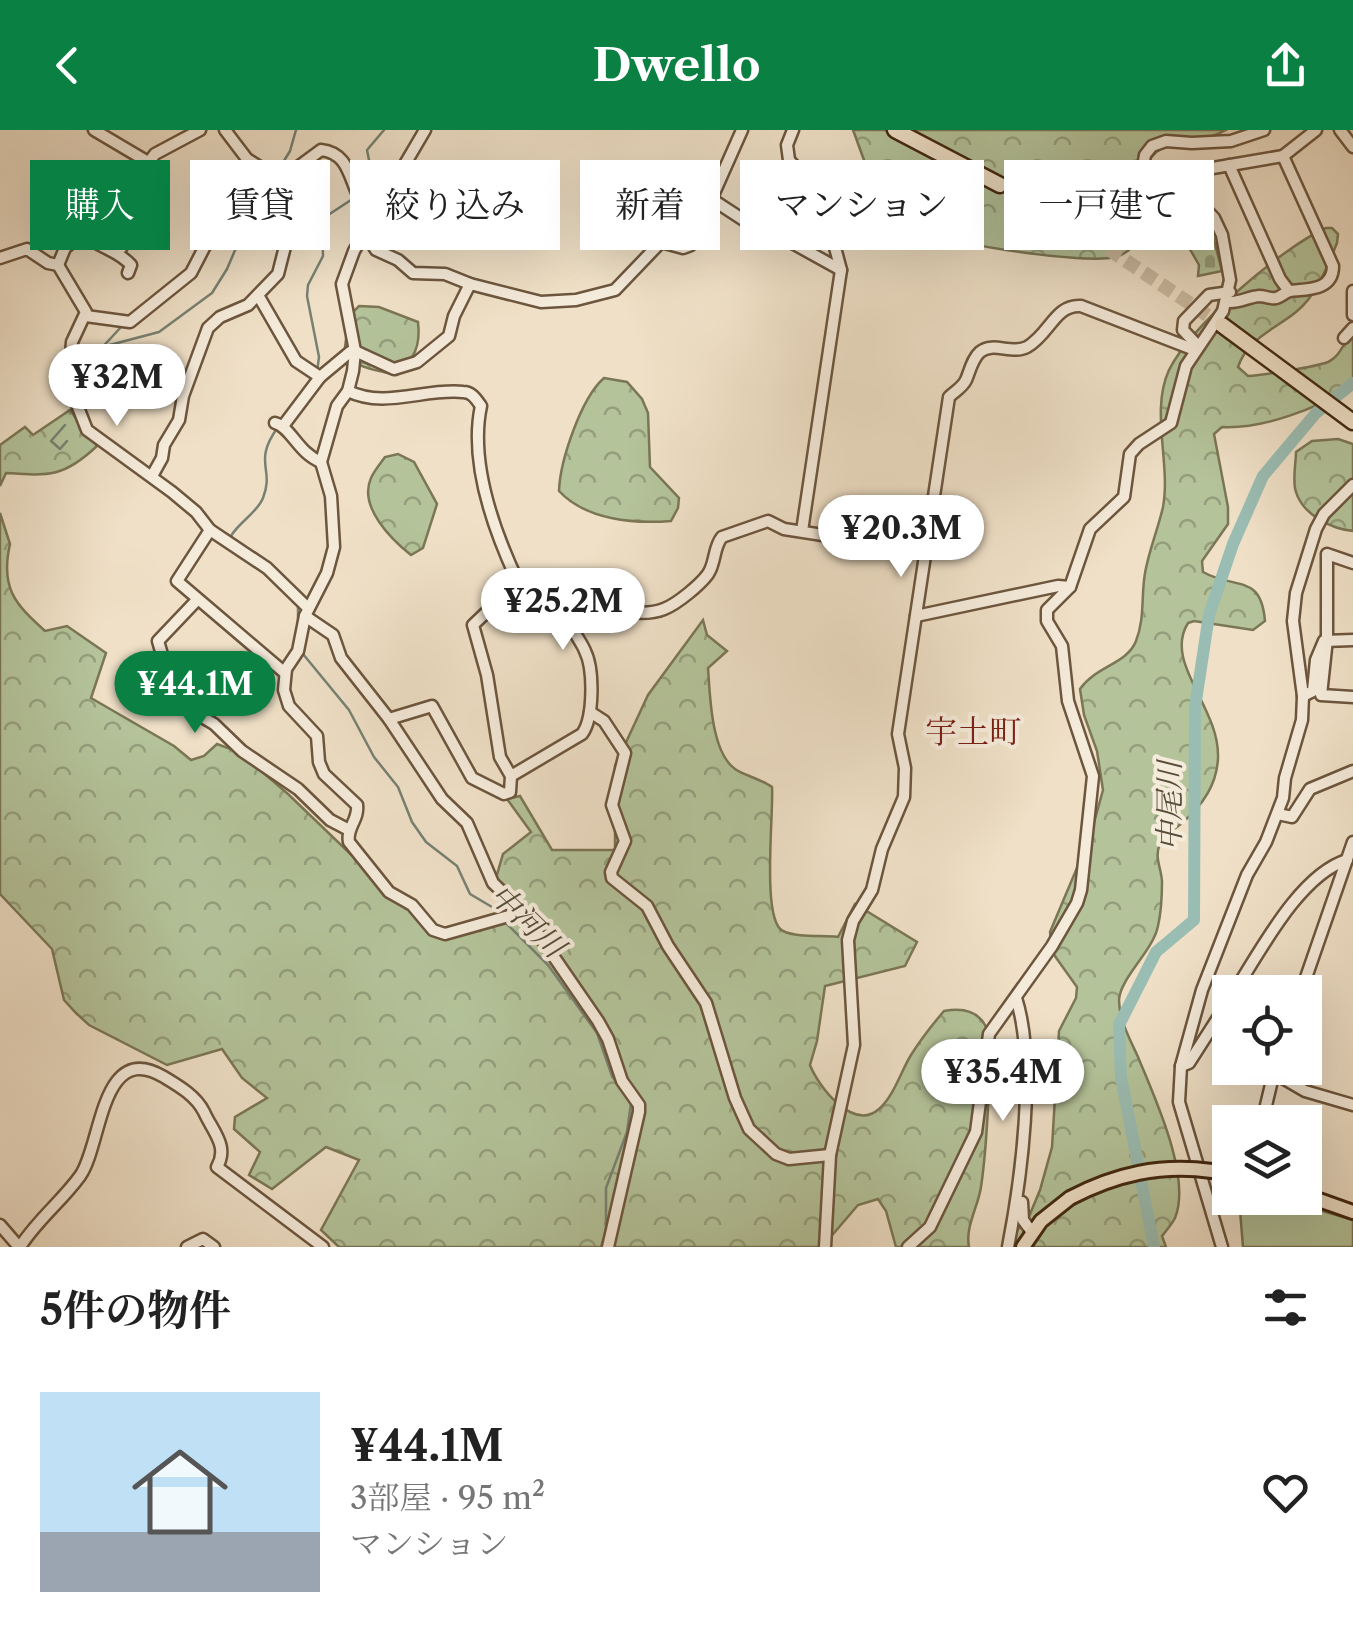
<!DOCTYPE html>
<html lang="ja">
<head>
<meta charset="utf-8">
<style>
	:root { --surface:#fff; --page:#f6f6f6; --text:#222; --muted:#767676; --accent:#0b8043 }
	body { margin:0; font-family:"Libre Caslon Text","Noto Serif JP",serif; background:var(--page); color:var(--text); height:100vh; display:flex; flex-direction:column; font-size:38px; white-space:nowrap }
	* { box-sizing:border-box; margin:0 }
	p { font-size:32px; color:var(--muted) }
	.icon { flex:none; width:55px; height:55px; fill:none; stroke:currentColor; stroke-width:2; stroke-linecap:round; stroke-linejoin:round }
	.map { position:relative; height:1117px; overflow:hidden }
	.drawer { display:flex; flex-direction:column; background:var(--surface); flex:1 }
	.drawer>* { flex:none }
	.hud { position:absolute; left:30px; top:30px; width:1295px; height:90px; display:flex; gap:20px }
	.buttons { position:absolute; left:1212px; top:845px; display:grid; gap:20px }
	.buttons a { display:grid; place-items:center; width:110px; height:110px; border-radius:0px; background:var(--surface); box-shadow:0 10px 40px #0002; font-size:50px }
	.price { position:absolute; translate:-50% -85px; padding:0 22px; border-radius:35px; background:#fff; color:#222; font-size:32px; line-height:65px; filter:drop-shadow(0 2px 5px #0008) }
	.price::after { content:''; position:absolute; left:50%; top:60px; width:30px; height:22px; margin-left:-15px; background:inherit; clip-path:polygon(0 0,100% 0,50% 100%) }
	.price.active { background:var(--accent); color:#fff }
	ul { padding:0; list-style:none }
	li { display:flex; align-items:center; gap:30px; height:250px; padding:0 40px }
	li span { display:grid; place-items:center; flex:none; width:280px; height:200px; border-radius:0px; color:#555 }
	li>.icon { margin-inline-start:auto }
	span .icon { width:120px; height:120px; fill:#fffc; stroke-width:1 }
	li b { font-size:42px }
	h2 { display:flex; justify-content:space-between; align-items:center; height:120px; padding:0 40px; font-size:42px }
	.pill { padding:0 35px; border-radius:0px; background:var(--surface); box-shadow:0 10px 40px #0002; font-size:35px; line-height:90px }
	.pill.active { background:var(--accent); color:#fff }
	header { display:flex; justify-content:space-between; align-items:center; height:130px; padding:0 40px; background:var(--accent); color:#fff; font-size:45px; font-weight:700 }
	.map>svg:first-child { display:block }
	.green { fill:#b4c39a; stroke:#7b7655; stroke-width:2.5 }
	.forest { fill:url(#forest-crowns); stroke:#7b7655; stroke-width:2.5 }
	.cemetery { fill:url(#cemetery-stones); stroke:#7b7655; stroke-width:2.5 }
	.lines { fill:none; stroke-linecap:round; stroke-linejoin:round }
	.stream { stroke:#778172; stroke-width:2.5 }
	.river { stroke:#9abdb3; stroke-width:12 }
	.highway-tunnel { stroke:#ccbba2; stroke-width:14; stroke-dasharray:14 7; stroke-linecap:butt }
	.minor-casing { stroke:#6d563e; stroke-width:15 }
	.major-casing { stroke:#422810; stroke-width:18 }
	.highway-casing { stroke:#422810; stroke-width:19 }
	.minor { stroke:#f5ebdb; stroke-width:10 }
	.major { stroke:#efe0c7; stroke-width:12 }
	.highway { stroke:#efe0c7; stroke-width:14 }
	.major-bridge-casing { stroke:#422810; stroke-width:18; stroke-linecap:butt }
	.major-bridge { stroke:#efe0c7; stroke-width:12 }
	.labels { text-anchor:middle; stroke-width:8; stroke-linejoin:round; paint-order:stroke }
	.water-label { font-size:30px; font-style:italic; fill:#584d39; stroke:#f5ebdb }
	.quarter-label { font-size:32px; fill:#7a1f14; stroke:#f5ebdb }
</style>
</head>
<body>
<header><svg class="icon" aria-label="back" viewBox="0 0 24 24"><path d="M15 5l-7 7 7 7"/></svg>Dwello<svg class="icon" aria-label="share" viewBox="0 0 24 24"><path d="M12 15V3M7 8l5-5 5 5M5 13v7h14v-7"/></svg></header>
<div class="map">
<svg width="1353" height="1117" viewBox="0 0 1353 1117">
	<defs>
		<pattern id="forest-crowns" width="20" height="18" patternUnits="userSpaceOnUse" patternTransform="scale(2.5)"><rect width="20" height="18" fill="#b4c39a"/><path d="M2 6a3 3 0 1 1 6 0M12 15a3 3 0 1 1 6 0" fill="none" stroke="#949e7c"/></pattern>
		<pattern id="cemetery-stones" width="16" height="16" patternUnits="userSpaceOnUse" patternTransform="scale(2.5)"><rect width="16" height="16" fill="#b4c39a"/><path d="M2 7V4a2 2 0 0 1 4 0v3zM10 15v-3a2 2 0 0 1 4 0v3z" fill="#949e7c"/></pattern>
	</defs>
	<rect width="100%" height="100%" fill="#efe0c7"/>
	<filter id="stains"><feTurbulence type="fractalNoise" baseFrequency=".002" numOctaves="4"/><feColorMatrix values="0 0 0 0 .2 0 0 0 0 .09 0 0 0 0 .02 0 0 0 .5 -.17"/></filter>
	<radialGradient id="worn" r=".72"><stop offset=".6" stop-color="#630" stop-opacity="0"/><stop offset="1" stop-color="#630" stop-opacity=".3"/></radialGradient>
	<polygon class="green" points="1239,1068 1279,1068 1353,1090 1353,1117 1243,1117"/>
	<g class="forest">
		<path d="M 853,0 L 1226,0 C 1205,12 1184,8 1164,17 C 1132,32 1135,91 1129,120 C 1125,123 1120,126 1115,127 C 1086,135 928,112 904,94 C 876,74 865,31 853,0 Z"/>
		<path d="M 1326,98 L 1332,98 L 1338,104 L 1337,113 C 1327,137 1317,165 1296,182 C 1275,199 1247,209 1238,237 L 1248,246 C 1263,245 1315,237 1328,232 C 1341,226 1345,210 1353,200 L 1353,257 C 1316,278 1265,299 1222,297 L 1214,304 L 1228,377 L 1228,394 L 1202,431 L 1203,442 C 1235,460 1261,443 1265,491 L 1253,500 L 1194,491 L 1188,493 C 1163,533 1220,577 1218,628 C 1217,655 1202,676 1182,693 C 1175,699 1165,704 1160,714 C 1154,727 1161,737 1162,751 C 1162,764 1161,783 1158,796 C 1153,821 1120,848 1119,870 C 1119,890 1130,909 1138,927 C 1154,966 1192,1047 1175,1088 C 1172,1094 1166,1101 1162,1106 L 1166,1117 L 1004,1117 L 1030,1084 L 1040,1060 L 1052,1017 L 1059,901 L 1076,868 L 1077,857 L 1052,822 L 1050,802 L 1090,707 L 1103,660 L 1097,621 L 1084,585 L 1080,559 C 1096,536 1127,534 1136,511 C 1145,488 1141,466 1145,443 C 1149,420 1158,399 1163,377 C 1171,334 1150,281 1169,240 C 1191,196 1281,118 1326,98 Z"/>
		<path d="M 359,176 L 379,177 L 418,192 C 421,216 414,229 397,245 C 379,241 357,238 344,225 L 349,186 Z"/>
		<path d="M 604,248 L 627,252 L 642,269 L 648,283 L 650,337 L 679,368 L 678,378 L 671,391 C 634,394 586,390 559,361 C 560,331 581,268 604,248 Z"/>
		<path d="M 70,280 L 97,316 C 64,347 50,346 6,343 L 0,356 L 0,315 L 25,297 L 33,305 Z"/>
		<path d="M 1338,309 L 1353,314 L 1353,401 C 1332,399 1303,385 1296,362 C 1292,351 1296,333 1296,322 L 1312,311 Z"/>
		<path d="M 398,324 L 414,332 L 437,374 L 423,418 L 411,425 C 392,410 358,377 371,348 C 374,341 380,334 385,327 Z"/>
		<path d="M 0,383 L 10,414 C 0,458 15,474 45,501 L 67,496 L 106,523 L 91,568 L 174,616 L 191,630 L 204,626 L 217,614 L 239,622 L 288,664 L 416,787 L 441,798 L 499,794 L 512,782 L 496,748 L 503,724 L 531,702 L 507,669 L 520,666 L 552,720 L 615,720 L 615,636 L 648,565 L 703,490 L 707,505 L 727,521 L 708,538 C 710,565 711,622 735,639 C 743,645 761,649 772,657 C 774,682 761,791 783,801 C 798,808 822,805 838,807 L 855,774 L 917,812 L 905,836 L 825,856 L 817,911 L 810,935 C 818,956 853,1002 879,979 C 894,966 901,941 911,925 C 921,909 932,895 944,881 C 960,878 976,879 985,895 C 995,915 985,1030 981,1057 C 978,1077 965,1097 969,1117 L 896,1117 L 886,1081 L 878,1069 L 858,1075 L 822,1117 L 339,1117 L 321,1100 L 359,1030 L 326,1017 L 272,1059 L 249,1045 L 260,1022 L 234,999 L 235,987 L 267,968 L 242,948 L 222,919 L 167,935 L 89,895 L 76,883 L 64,870 L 52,819 L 0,764 Z"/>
	</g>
	<polygon class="cemetery" points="1195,80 1212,102 1222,141 1198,146 1199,135 1175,93"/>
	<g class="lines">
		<g class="stream">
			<polyline points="279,39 290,21 296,0"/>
			<polyline points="361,64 374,55 367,20 384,0"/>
			<path d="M 202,114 C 211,94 240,45 240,27"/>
			<polyline points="102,217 159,202 212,163 227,139 247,92 273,52"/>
			<polyline points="317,242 319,227 307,166 308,155 323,126 322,89 354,68"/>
			<polyline points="89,267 94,253 97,223 122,196"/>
			<polyline points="65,295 51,311 60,319 67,311"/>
			<path d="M 234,411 L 231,406 C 239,392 257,383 263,368 C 275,338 252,333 278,297"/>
			<polyline points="245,417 258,427"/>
			<polyline points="298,474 298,496"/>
			<polyline points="303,524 349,580 374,627 398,657 412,692 426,712 457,736 470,764 492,777 500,786"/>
			<polyline points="505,792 548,835 597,903 612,946 631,973 627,1002 606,1058 606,1103 601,1117"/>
		</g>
		<polyline class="river" points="1154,1117 1121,947 1119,895 1156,822 1194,790 1195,577 1209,485 1233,414 1263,346 1316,283 1353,253"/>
		<polyline class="highway-tunnel" points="1000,55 1104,116 1222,195"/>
		<g class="minor-casing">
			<g id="minor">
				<polyline points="94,0 148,32"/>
				<path d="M 225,0 L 247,29 L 274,46 L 298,37 L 321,20 C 350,23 349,51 362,73 L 382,76"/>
				<path d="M 425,0 L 354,121 L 342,154 L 355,221 L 353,241 L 348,261 L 337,276 L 321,332 L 331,366 L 334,417 L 327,443 L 305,486 L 298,521 L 286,539 L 284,560 L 289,576 L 317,606 L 319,632 L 324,644 L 357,675 C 359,690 346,698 349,712 L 389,762 L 412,775 L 433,800 L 445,804 L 523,782"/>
				<polyline points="793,0 787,15 789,30 821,65 841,140 802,401"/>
				<polyline points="1340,0 1353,17"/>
				<polyline points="1229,35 1280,149 1289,161"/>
				<polyline points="1180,59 1191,44 1201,40 1283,26 1316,0"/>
				<polyline points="713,70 759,100 769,100 841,140"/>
				<path d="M 84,101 C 93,117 116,118 131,135 L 128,143"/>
				<polyline points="366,104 376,120 398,130 413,143 445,144 470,154 541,172 576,170 615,160 661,112 683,118 691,115 742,0"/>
				<polyline points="118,122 139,93 129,80 124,64"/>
				<polyline points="0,128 27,119 48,133 58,135 86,182 72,212 71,224 76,272 87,300 172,362 196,382 210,400 267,438 308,478"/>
				<polyline points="58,135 65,118 119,71 155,24 200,0"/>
				<polyline points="1353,161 1353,185"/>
				<polyline points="258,165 296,231 320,247"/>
				<path d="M 1228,172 C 1239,173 1248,167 1259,166 C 1266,166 1269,169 1276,168 C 1281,167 1285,162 1290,161 C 1307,159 1333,161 1333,136 L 1283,26"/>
				<polyline points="86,186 130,192 191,143 205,116"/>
				<polyline points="1344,208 1353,198"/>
				<polyline points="1198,216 1183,200 1184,191 1209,165 1230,162"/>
				<path d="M 348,261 C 384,279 425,258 463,262 C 472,262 476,269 481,276 C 469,332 494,401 518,452"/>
				<path d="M 275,293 C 291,297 298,323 321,332"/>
				<polyline points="283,296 320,247 350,222 355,221 394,239 417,232 449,206 454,186 470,154"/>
				<polyline points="152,346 162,328 164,315 179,290 183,266 208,198 220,187 248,175 278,144 289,101 287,71 298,37"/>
				<polyline points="210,400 177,451 285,543"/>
				<polyline points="1353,433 1327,424 1327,509 1321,565 1353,567"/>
				<path d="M 518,452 L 574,461 C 592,477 639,489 664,479 C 677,474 700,455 708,444 C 716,432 713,418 722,407 L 768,391 L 784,399 L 926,421"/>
				<polyline points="197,470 158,511 171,555 192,581 214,594 242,621 298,659 330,690 349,700"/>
				<polyline points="305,486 333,505 341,528 389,589 442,669 467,693 493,753 523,782 598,891 608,909 622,951 639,975 639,982 608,1117"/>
				<polyline points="916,486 1058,456 1070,457"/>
				<polyline points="1303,566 1313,561 1316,530 1324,511 1353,510"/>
				<polyline points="590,582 604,591 625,623 612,675 625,711 611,742 612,748 647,776 668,816 706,873 735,968 749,999 776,1024 789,1029 830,1025"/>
				<polyline points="389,589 432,576 472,648 504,664 510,662 511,646 500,627 487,545 473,495 518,452"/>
				<path d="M 511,646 L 582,604 C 594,588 594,539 585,521 C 582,513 576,507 573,498 L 582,469"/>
				<polyline points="1278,684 1292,687 1310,659 1353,641"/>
				<path d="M 1234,862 C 1260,822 1299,745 1347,730"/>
				<polyline points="1301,862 1353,712"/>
				<polyline points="1181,936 1189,933 1230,869"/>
				<polyline points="1274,943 1305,961 1353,975"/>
				<polyline points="1262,992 1275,938"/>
				<polyline points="1022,1072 1023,1090 1032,1102"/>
				<polyline points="0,1095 19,1117"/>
				<path d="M 20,1117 C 37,1090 62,1071 80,1046 C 102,1016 100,909 164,947 C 179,956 196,966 204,982 C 213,1002 229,1016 217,1037 L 323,1117"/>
				<polyline points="187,1117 203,1109 214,1117"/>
				<path d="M 825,1117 L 830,1025 L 854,915 L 848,810 L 853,791 L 872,760 L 882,719 L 904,667 L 905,638 L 898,604 L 949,267 C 955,261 962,258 966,250 C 970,241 972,229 980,222 C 993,211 1012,225 1027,217 C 1050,204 1055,174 1081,176 L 1195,220"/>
				<polyline points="908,1117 930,1097 976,1002 989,904 1052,816 1077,773 1081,760 1093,646 1068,571 1062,516 1047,491 1047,480 1070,457 1090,399 1124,367 1130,324 1139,314 1171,293 1186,236 1223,181 1230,150 1222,105 1214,88 1200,73 1150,41 1144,31 1145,25 1152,16 1166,11 1192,13 1231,11 1264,0"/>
				<path d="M 1008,1117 C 1021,1050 1037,933 1016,868"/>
				<polyline points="1222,1117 1179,972 1181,936 1202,860 1247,745 1266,712 1283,668 1285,648 1302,590 1303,566 1293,491 1296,463 1316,399 1324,384 1353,355"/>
			</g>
		</g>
		<g class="major-casing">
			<g id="major">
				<polyline points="1212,1041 1230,1045"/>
				<polyline points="1305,1065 1353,1082"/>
				<polyline points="1023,1117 1041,1091 1070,1068"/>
			</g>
		</g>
		<g class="highway-casing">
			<g id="highway">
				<polyline points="895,0 1000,55"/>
				<polyline points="1222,195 1353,292"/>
			</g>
		</g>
		<use href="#minor" class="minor"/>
		<use href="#major" class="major"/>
		<use href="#highway" class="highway"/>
		<g class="major-bridge-casing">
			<path id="major-bridge" d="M 1070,1068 C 1116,1044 1160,1034 1212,1041"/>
		</g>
		<use href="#major-bridge" class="major-bridge"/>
	</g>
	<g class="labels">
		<g class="water-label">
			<text transform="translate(1170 676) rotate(-90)" y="10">中尾川</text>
			<text transform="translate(527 791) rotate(44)" y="10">中河川</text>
		</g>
		<g class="quarter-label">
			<text x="973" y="613">宇土町</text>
		</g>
	</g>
	<rect width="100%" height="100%" filter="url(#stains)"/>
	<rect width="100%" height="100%" fill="url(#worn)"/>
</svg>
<div class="buttons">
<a><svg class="icon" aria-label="locate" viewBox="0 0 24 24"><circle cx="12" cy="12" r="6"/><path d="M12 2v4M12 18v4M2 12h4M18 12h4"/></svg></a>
<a><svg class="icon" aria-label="layers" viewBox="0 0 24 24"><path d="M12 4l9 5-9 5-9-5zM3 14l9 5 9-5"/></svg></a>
</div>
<b class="price" style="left:117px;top:299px">¥32M</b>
<b class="price" style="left:901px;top:450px">¥20.3M</b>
<b class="price" style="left:563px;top:523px">¥25.2M</b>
<b class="price active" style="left:195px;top:606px">¥44.1M</b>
<b class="price" style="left:1003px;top:994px">¥35.4M</b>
<div class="hud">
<a class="pill active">購入</a>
<a class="pill">賃貸</a>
<a class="pill">絞り込み</a>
<a class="pill">新着</a>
<a class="pill">マンション</a>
<a class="pill">一戸建て</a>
</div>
</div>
<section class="drawer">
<h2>5件の物件<svg class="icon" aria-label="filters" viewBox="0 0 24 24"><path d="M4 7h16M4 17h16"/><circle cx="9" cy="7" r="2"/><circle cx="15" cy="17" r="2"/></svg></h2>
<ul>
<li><span style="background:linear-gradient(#bfe0f5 70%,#9aa5b1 0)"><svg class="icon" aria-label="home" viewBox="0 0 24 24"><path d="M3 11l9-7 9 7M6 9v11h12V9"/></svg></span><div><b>¥44.1M</b><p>3部屋 · 95 m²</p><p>マンション</p></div><svg class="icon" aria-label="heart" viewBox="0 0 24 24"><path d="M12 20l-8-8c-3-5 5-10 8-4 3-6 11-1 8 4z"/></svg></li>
</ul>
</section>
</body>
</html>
